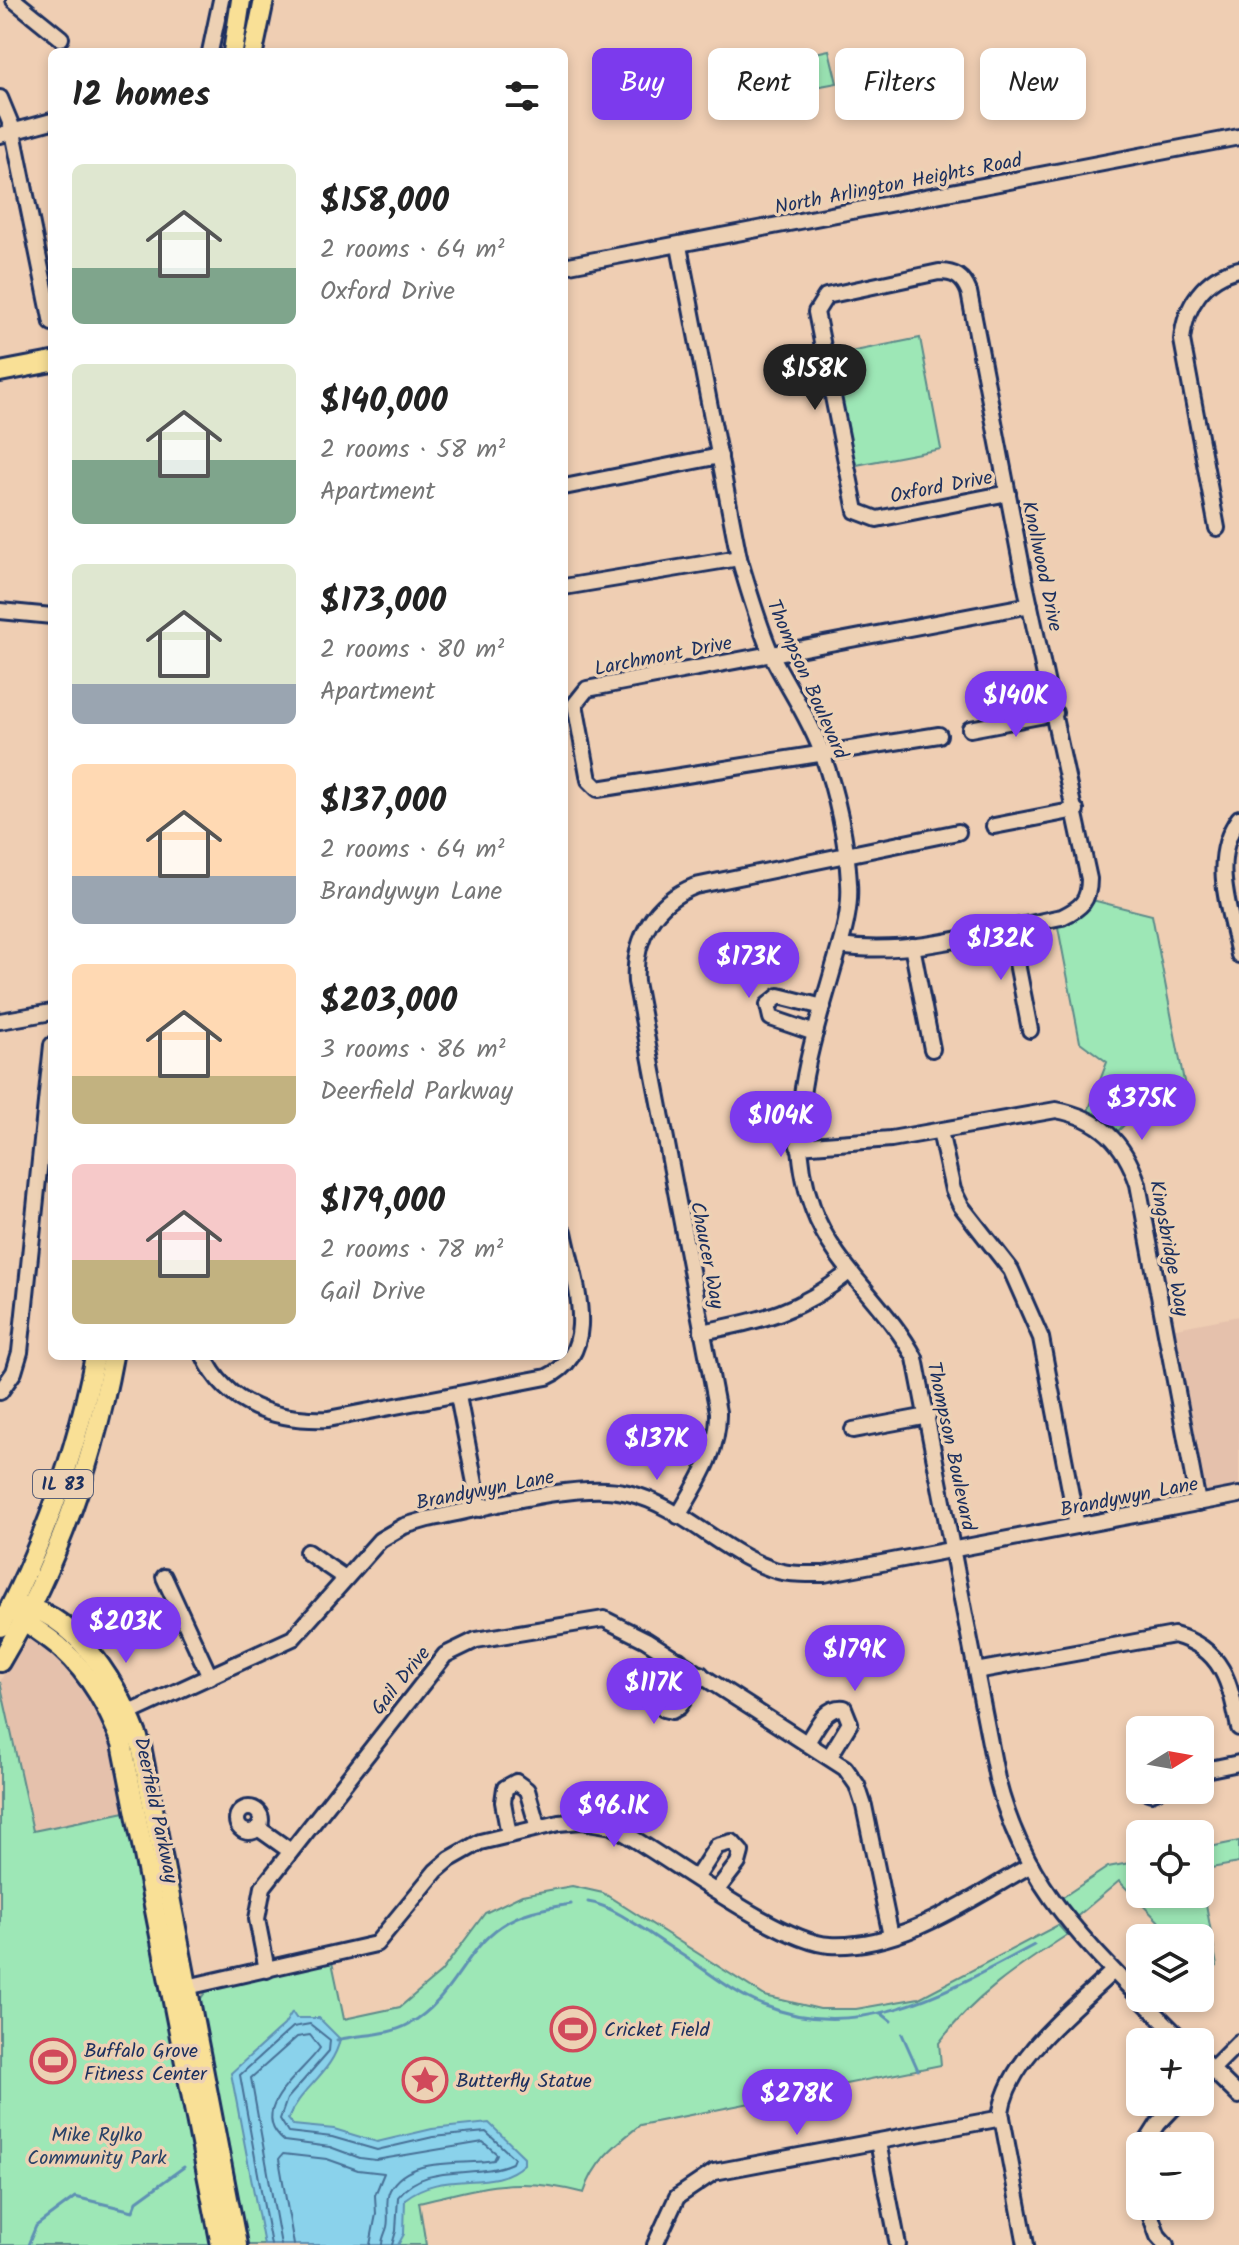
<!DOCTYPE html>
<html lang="en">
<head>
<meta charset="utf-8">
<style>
	:root { --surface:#fff; --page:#f6f6f6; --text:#222; --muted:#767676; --accent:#7c3aed }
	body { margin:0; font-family:Kalam,sans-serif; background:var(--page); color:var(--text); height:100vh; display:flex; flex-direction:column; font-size:30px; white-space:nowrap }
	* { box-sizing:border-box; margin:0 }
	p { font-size:26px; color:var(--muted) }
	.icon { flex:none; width:44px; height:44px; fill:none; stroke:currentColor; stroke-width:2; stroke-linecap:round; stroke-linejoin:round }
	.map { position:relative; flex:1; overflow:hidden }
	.sheet { position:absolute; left:48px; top:48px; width:520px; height:1312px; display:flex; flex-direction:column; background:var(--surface); border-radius:12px; box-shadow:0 4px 12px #0003 }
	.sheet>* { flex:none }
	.top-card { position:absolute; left:592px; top:48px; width:526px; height:72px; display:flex; gap:16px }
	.needle { width:52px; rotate:79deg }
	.tools { position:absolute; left:1126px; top:1716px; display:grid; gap:16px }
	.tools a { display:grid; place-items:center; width:88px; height:88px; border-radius:12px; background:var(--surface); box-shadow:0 4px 12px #0003; font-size:40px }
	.price { position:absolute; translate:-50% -68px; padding:0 18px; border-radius:28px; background:var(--accent); color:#fff; font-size:26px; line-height:52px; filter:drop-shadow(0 2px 4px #0008) }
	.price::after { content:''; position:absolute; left:50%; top:48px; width:24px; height:18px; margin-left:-12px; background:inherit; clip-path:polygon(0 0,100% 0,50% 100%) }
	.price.selected { background:#222; color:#fff }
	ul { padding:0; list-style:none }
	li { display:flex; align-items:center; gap:24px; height:200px; padding:0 24px }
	li span { display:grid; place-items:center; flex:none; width:224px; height:160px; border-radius:12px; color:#555 }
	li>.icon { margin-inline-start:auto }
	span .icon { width:96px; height:96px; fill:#fffc; stroke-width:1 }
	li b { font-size:34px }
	h2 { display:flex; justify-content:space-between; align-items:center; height:96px; padding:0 24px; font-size:34px }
	.pill { padding:0 28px; border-radius:12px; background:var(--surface); box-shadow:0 4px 12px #0003; font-size:28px; line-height:72px }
	.pill.selected { background:var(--accent); color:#fff }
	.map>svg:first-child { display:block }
	.built { fill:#e5c1ac }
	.green { fill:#9de7b6; stroke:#5c8b8a; stroke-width:2 }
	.water { fill:#8ad2eb; stroke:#5e91b3; stroke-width:2 }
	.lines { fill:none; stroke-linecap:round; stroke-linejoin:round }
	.shore { stroke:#477096; stroke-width:2 }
	.stream { stroke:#5e91b3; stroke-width:3 }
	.minor-casing { stroke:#1b2f5e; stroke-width:20 }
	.major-casing { stroke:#1b2f5e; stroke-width:24 }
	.minor { stroke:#edd1b4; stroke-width:14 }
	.major { stroke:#f9e096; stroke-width:18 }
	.labels { text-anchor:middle; stroke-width:7; stroke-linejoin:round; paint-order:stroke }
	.shield { fill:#edd1b4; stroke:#5a6078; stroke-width:2 }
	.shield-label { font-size:18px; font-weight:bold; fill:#1b2f5e }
	.street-label { font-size:20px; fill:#1b2f5e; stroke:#edd1b4 }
	.poi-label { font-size:20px; fill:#1b2f5e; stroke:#edd1b4; text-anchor:start }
	.park-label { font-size:20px; fill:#284167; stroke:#edd1b4 }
</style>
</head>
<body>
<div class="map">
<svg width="1239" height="2245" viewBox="0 0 1239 2245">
	<rect width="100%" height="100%" fill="#efceb3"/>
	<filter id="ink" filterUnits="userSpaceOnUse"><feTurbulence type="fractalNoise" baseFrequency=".0125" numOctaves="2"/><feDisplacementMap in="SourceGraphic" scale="16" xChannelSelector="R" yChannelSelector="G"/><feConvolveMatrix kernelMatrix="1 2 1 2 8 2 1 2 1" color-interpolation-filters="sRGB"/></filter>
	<g filter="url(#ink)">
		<g class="built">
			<polygon points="1239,1316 1239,1487 1208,1492 1201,1486 1171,1329"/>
			<polygon points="31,1639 47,1645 83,1680 113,1740 130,1811 33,1831 0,1682 18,1646"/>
		</g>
		<g class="green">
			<polygon points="829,50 837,83 815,87 806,55"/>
			<polygon points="920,338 941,449 851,466 830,356"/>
			<polygon points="1092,900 1152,915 1186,1092 1151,1099 1117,1132 1087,1114 1107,1062 1080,1042 1057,922"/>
			<polygon points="0,1682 33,1831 130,1811 215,2245 0,2245"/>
			<polygon points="1239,1841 1239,1863 1200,1870 1217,1966 1209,1973 1200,1963 1200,1938 1175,1938 1119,1881 1074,1919 1060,1899 1108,1867 1140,1861 1140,1894 1200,1894 1200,1849"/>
			<path d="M 572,1886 L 603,1893 L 765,1996 L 820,2009 L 856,2009 L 919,1998 L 1058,1925 L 1067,1935 C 1018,1967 974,1996 939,2043 L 941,2065 L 640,2125 C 615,2145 594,2161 584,2193 C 516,2175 485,2187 419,2202 L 426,2245 L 245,2245 L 198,2002 L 208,1989 L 332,1962 L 344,2019 L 400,2007 L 441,1972 L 485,1913 L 522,1895 Z"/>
		</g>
		<path class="water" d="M 292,2012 L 296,2018 L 319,2018 L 340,2039 C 333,2073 300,2088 288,2119 L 293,2125 L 334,2129 L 377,2142 L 432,2129 L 489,2123 L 524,2157 L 524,2164 C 492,2194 444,2168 405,2199 L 404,2234 L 398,2245 L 264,2245 L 231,2073 L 284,2025 Z"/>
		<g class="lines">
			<g class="shore">
				<path d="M 271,2245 L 240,2075 L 293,2027 L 310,2024 L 330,2040 L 329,2051 L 287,2099 L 280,2119 L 288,2132 L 332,2137 L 377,2150 L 433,2137 L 486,2132 L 514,2158 L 512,2163 C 475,2180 426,2161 398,2197 L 396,2231 L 392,2245"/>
				<path d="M 281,2245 L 251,2078 L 297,2037 L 310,2035 L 320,2048 C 303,2073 246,2110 284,2141 L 330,2147 L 360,2158 L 376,2160 L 483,2142 L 497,2154 L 494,2160 C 462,2166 409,2155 390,2190 C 384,2201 390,2215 387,2227 C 385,2234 382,2238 382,2245"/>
				<polyline points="294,2245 279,2159 283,2154 327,2159 358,2170 384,2173 375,2195 376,2214 370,2245"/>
			</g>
			<g class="stream">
				<path d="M 588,1902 C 614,1905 656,1939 679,1953 C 706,1970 733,1993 763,2005 C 859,2045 952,1989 1034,1945"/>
				<polyline points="881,2013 891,2021"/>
				<polyline points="902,2034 918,2070"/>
				<path d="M 337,2040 C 361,2034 388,2036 409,2024 C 451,2002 464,1951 501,1926 C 522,1911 547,1908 571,1904"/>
				<polyline points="28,2245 36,2226 75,2197 133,2211 137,2201 184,2167"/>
			</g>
			<g class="minor-casing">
				<g id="minor">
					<polyline points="14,0 61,38"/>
					<polyline points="210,52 221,0"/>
					<polyline points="0,98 12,127 52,323"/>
					<polyline points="0,135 52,121"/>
					<path d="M 679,246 L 739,558 C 749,591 758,624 772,656 C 788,688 810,719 822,753 C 836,792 847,841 849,883 C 851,912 842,939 834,966 C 811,1048 782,1124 813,1209 C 834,1267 886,1304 915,1358 L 997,1779 C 1021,1875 1072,1929 1140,1998"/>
					<polyline points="564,266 1239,137"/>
					<polyline points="564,487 720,456"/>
					<path d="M 1217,528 L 1182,340 C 1185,306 1204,277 1239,269"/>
					<polyline points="564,587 739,558"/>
					<polyline points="0,611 52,616"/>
					<polyline points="970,729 1055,713"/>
					<polyline points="939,735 598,789 589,780 575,704 587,689 1030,605"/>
					<path d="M 1239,818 C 1209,860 1230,908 1239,955"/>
					<polyline points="994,826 1076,810"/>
					<polyline points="1010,927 1030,1030"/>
					<path d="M 840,946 C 912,957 991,931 1062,917 C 1081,908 1089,901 1089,879 L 1025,583 L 969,292 C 963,277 955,272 939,272 L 826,296 L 816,312 L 856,511 L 877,519 L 1008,493"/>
					<polyline points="912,946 932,1049"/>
					<polyline points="0,1021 52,1012"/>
					<polyline points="815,1033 771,1018 768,1005 779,996 823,1007"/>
					<polyline points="940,1131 953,1190 961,1206 1011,1270 1041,1338 1077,1526"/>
					<path d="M 798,1146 L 891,1139 L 1056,1110 C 1100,1118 1124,1142 1138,1184 L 1198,1503"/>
					<path d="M 702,1332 C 763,1320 800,1312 849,1272"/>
					<path d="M 204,1356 C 226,1406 277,1421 328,1419 L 547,1377 C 603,1351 573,1279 564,1232"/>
					<polyline points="0,1392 14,1372 20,1352 52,1045"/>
					<polyline points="458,1396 480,1509"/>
					<polyline points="853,1430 928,1416"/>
					<path d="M 678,1516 C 698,1482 719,1452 718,1412 L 636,982 C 633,939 654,902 695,886 L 958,832"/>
					<polyline points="307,1552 345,1578"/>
					<polyline points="164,1577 210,1677"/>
					<polyline points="679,1660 660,1694 664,1709 672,1711 679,1707 701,1674"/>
					<path d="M 976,1671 L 1174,1635 C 1223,1648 1230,1683 1239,1728"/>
					<path d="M 121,1717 L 293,1638 L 380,1540 L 404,1526 L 428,1519 C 482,1509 578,1480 628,1493 C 680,1505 719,1550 769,1568 C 786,1575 805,1574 824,1574 L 1239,1495"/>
					<path d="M 808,1741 C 817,1727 825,1706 844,1708 L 850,1723 L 830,1756"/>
					<polyline points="1200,1771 1239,1763"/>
					<polyline points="1143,1790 1151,1793 1158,1790"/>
					<circle cx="249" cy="1820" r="12"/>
					<polyline points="258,1828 289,1850"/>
					<polyline points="509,1835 503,1802 505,1788 516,1782 527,1790 538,1828"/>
					<polyline points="697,1877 717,1846 732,1842 741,1852 738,1863 717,1890"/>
					<polyline points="267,1970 257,1919 263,1887 445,1655 476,1640 604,1619 646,1640 845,1768 857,1785 864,1806 891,1936"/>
					<path d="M 187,1987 L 376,1944 L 436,1871 L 450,1859 L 480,1842 L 559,1823 L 582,1821 L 612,1826 C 663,1853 779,1943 830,1945 C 902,1949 970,1899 1031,1865"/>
					<polyline points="1140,1998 1184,2042"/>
					<polyline points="1200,2058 1239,2096"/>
					<polyline points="1200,2081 1239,2042"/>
					<polyline points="878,2142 898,2245"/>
					<polyline points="1144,2146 1158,2124 1179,2102"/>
					<polyline points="1147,2206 1158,2236 1166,2245"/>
					<polyline points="655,2245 677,2197 714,2172 1002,2118"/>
					<path d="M 1026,2245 L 1001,2112 C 1009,2057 1074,2009 1113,1971"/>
				</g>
			</g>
			<g class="major-casing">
				<g id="major">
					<polyline points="233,52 241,0"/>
					<polyline points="253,52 264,0"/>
					<polyline points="0,372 52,362"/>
					<path d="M 11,1606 C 74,1605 123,1693 141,1746 L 237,2245"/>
					<path d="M 11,1606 C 25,1626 44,1632 62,1649 C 91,1675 108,1708 122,1743 L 221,2245"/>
					<path d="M 0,1627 C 45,1540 77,1453 95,1356"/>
					<path d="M 0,1662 C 57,1566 93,1466 113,1356"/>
				</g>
			</g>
			<use href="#minor" class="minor"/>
			<use href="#major" class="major"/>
		</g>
	</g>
	<defs>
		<g id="stadium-ring" transform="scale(2.3)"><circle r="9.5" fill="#edd1b4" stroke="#d1495b" stroke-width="1.5"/><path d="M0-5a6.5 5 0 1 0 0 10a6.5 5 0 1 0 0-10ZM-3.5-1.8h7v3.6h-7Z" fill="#d1495b"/></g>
		<g id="sight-ring" transform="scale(2.3)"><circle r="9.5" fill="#edd1b4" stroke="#d1495b" stroke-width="1.5"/><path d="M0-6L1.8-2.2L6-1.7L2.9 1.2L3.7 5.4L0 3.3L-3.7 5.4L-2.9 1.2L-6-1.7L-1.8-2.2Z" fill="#d1495b"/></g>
	</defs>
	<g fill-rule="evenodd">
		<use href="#stadium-ring" x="573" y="2029"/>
		<use href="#stadium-ring" x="53" y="2061"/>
		<use href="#sight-ring" x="425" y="2080"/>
	</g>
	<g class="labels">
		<rect class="shield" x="33" y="1470" width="60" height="28" rx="6"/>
		<g class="shield-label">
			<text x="63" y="1490">IL 83</text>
		</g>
		<g class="street-label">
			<text transform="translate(898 183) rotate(-11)" y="7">North Arlington Heights Road</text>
			<text transform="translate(941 486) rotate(-11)" y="7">Oxford Drive</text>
			<text transform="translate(1043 566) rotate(78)" y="7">Knollwood Drive</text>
			<text transform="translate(663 655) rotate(-11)" y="7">Larchmont Drive</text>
			<text transform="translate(808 679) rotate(66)" y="7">Thompson Boulevard</text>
			<text transform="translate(1170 1248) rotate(79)" y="7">Kingsbridge Way</text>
			<text transform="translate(708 1255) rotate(79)" y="7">Chaucer Way</text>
			<text transform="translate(952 1446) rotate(78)" y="7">Thompson Boulevard</text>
			<text transform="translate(485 1489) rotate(-11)" y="7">Brandywyn Lane</text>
			<text transform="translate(1129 1496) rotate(-11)" y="7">Brandywyn Lane</text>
			<text transform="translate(400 1680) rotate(-51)" y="7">Gail Drive</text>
			<text transform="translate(157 1810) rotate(78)" y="7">Deerfield Parkway</text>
		</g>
		<g class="poi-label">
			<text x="604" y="2036">Cricket Field</text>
			<text x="84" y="2057">Buffalo Grove<tspan x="84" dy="23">Fitness Center</tspan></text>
			<text x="456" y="2087">Butterfly Statue</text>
		</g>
		<g class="park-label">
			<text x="97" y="2141">Mike Rylko<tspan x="97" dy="23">Community Park</tspan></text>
		</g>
	</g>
</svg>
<div class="tools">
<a><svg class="needle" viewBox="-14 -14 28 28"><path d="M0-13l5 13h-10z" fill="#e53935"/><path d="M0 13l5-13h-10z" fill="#767676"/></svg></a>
<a><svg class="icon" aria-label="locate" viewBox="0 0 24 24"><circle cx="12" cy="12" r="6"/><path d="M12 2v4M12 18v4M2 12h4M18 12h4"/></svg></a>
<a><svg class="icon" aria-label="layers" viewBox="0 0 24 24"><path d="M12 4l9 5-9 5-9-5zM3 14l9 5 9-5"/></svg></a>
<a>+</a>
<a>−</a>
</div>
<b class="price selected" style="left:815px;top:412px">$158K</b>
<b class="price" style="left:1016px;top:739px">$140K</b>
<b class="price" style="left:1001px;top:982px">$132K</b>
<b class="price" style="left:749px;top:1000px">$173K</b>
<b class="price" style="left:1142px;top:1142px">$375K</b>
<b class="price" style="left:781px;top:1159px">$104K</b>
<b class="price" style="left:657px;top:1482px">$137K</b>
<b class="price" style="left:126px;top:1665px">$203K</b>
<b class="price" style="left:855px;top:1693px">$179K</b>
<b class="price" style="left:654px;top:1726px">$117K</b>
<b class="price" style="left:614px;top:1849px">$96.1K</b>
<b class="price" style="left:797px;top:2137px">$278K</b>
<div class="top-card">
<a class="pill selected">Buy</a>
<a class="pill">Rent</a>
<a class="pill">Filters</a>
<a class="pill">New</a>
</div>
<section class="sheet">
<h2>12 homes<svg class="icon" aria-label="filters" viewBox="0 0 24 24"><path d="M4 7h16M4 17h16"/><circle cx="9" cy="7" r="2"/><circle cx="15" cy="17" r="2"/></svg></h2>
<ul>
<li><span style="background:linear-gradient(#dfe7d0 65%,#7fa58c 0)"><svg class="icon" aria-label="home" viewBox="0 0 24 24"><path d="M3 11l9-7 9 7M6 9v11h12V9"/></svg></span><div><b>$158,000</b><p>2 rooms · 64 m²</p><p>Oxford Drive</p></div></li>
<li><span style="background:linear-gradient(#dfe7d0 60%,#7fa58c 0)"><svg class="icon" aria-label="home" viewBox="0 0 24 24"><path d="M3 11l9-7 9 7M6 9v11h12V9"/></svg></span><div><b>$140,000</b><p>2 rooms · 58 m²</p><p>Apartment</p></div></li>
<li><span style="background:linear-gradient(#dfe7d0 75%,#9aa5b1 0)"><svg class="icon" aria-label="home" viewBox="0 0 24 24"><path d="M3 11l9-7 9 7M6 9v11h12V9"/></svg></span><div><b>$173,000</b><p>2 rooms · 80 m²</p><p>Apartment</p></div></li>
<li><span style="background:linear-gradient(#ffd9b3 70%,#9aa5b1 0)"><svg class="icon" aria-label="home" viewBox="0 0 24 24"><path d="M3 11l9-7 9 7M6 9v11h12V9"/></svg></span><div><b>$137,000</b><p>2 rooms · 64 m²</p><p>Brandywyn Lane</p></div></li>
<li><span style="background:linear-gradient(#ffd9b3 70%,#c2b280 0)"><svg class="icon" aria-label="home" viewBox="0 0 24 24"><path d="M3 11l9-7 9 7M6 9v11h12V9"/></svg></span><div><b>$203,000</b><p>3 rooms · 86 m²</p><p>Deerfield Parkway</p></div></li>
<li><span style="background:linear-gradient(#f6c9c9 60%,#c2b280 0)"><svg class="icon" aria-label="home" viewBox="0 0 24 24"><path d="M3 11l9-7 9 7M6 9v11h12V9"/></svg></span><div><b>$179,000</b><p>2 rooms · 78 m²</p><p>Gail Drive</p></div></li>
</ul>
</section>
</div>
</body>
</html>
